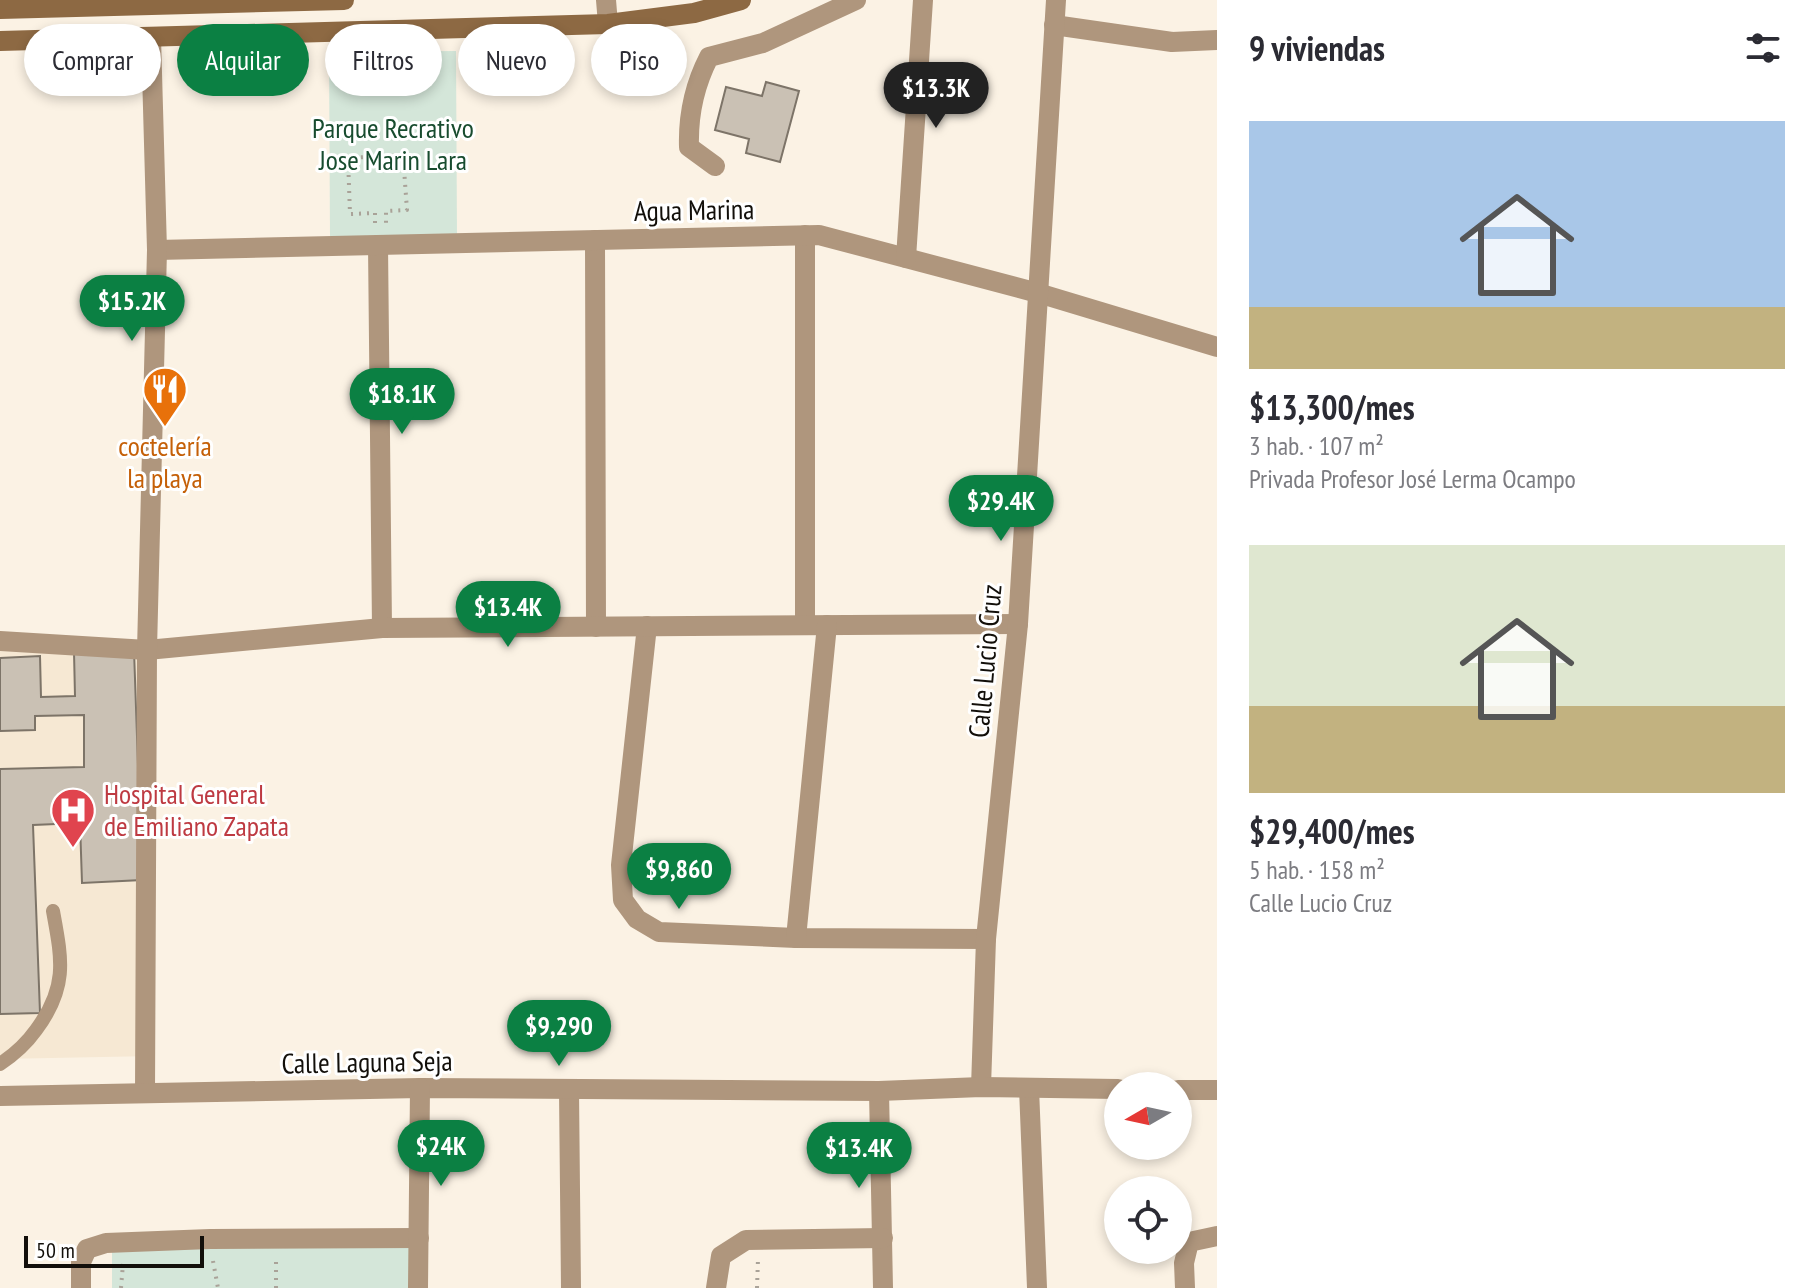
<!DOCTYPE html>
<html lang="es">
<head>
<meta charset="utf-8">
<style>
	:root { --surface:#fff; --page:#f2f2f3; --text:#2b2b33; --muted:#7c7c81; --accent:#0b8043 }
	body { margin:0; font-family:"PT Sans Narrow",sans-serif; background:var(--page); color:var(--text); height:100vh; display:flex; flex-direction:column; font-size:30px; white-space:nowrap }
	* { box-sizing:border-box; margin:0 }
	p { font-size:26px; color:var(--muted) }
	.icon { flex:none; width:44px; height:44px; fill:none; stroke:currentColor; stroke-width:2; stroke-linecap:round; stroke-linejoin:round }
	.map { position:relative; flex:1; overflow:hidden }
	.panel { display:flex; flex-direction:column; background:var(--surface); width:600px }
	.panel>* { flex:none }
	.hud { position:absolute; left:24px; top:24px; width:760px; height:72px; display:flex; gap:16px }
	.needle { width:52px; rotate:261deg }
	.controls { position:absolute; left:1104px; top:1072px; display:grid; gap:16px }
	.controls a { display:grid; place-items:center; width:88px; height:88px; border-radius:50%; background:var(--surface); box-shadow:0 4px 12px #0003; font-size:40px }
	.scale { position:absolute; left:24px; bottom:20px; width:180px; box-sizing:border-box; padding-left:8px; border:4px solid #120f0a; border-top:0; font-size:22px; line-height:28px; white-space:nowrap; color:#120f0a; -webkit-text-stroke:6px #fff; paint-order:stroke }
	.price { position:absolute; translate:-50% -68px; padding:0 18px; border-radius:28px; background:var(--accent); color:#fff; font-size:26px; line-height:52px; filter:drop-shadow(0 2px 4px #0008) }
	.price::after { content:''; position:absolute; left:50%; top:48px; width:24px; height:18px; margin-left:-12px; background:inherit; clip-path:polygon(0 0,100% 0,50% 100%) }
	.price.current { background:#222; color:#fff }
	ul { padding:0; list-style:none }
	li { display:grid; align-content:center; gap:16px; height:424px; padding:0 32px }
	li span { display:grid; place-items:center; height:248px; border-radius:0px; color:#555 }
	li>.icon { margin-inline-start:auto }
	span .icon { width:144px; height:144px; fill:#fffc; stroke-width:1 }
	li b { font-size:34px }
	h2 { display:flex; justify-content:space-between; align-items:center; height:96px; padding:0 32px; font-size:34px }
	.chip { padding:0 28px; border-radius:36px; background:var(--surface); box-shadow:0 4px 12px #0003; font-size:28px; line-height:72px }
	.chip.current { background:var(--accent); color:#fff }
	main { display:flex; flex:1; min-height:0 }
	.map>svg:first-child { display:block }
	.built { fill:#f6e8d3 }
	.green { fill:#d4e6d9 }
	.building { fill:#cac1b4; stroke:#7d7468; stroke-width:2 }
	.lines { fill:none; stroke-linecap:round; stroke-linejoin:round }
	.path { stroke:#a9a298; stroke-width:4; stroke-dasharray:2 6; stroke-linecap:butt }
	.service { stroke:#af967d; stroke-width:14 }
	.minor { stroke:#af967d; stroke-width:20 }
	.secondary { stroke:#8d6943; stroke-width:20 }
	.labels { text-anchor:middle; stroke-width:6; stroke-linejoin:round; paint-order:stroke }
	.park-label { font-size:28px; fill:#184c2f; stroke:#fff }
	.street-label { font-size:28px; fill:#120f0a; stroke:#fff }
	.food-label { font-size:28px; fill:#c56008; stroke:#fff }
	.health-label { font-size:28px; fill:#be3a42; stroke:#fff; text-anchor:start }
</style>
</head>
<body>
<main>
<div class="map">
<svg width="1217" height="1288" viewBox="0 0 1217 1288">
	<rect width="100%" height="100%" fill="#fbf2e4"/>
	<polygon class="built" points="139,640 154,1056 0,1059 0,643"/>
	<g class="green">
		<polygon points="456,51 457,237 330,238 329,52"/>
		<polygon points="406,1230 415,1288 112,1288 112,1235"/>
	</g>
	<g class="building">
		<polygon points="766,82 799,91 780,162 746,153 749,139 715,130 726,87 762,96"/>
		<polygon points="134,650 142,880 82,883 80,823 33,825 40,1013 0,1014 0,769 84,767 84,715 35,716 35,730 0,731 0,658 40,656 41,697 75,696 74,652"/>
	</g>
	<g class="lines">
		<g class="path">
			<polyline points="375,223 375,213 350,214 348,158 403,155 407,210 386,211 386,223"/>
			<polyline points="213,1261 218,1288"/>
			<polyline points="121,1288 123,1264"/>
			<polyline points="276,1288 276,1259"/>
			<polyline points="757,1288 758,1259"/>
		</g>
		<path class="service" d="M 0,1064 C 15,1054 26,1044 36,1030 C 68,987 62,960 53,911"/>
		<g class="minor">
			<polyline points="606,0 608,24"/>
			<polyline points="1054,25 1172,42 1217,40"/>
			<path d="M 715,166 L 689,147 C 688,114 694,86 709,57 L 763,43 L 856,0"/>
			<polyline points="805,235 805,625"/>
			<polyline points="595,240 596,627"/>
			<polyline points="378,245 382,628"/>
			<polyline points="157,250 819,235 1038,293 1217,347"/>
			<polyline points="906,258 923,0"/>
			<polyline points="647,626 621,865 623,900 637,919 659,932 796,938 986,939"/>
			<polyline points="0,641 147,650 382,628 1018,624"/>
			<polyline points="796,938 827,625"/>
			<polyline points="981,1087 986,939 1018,624 1056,0"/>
			<polyline points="1029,1088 1037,1288"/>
			<polyline points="569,1090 571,1288"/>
			<polyline points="1178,1090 1217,1090"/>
			<polyline points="879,1091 883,1288"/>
			<polyline points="145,1093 147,650 157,250 151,37"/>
			<polyline points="0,1096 420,1088 879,1091 981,1087 1118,1089"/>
			<polyline points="81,1288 81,1262 87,1249 106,1243 210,1239 419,1238"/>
			<polyline points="418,1288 420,1088"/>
			<polyline points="716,1288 721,1256 746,1240 883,1238"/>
			<polyline points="1185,1288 1184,1263 1189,1242 1217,1236"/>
		</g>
		<g class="secondary">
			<polyline points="0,9 344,0"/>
			<polyline points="0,41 608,24 694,13 741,0"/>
		</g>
	</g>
	<defs>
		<g id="restaurant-pin" transform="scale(2.3)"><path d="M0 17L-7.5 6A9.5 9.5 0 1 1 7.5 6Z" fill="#e8710a" stroke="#fff"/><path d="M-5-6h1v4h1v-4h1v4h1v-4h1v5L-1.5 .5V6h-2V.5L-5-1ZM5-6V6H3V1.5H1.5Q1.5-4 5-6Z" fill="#fff"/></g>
		<g id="hospital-pin" transform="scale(2.3)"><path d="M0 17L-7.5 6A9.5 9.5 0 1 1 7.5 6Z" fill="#e0444e" stroke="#fff"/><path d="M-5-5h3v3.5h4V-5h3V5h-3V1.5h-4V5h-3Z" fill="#fff"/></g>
	</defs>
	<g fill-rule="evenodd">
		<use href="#restaurant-pin" x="165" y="389"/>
		<use href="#hospital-pin" x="73" y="810"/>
	</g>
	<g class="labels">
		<g class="park-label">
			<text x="393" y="138">Parque Recrativo<tspan x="393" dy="32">Jose Marin Lara</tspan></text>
		</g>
		<g class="street-label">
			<text transform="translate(694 210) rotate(-1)" y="10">Agua Marina</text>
			<text transform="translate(985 661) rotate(-85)" y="10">Calle Lucio Cruz</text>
			<text transform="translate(367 1062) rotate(-1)" y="10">Calle Laguna Seja</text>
		</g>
		<g class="food-label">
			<text x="165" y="456">coctelería<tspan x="165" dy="32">la playa</tspan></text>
		</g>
		<g class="health-label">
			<text x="104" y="804">Hospital General<tspan x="104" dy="32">de Emiliano Zapata</tspan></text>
		</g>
	</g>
</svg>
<div class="controls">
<a><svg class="needle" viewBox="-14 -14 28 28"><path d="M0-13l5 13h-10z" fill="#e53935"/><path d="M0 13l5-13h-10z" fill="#7c7c81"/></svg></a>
<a><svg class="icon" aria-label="locate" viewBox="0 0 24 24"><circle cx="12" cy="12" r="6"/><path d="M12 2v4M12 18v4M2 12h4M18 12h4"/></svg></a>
</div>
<div class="scale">50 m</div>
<b class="price current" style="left:936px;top:130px">$13.3K</b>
<b class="price" style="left:132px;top:343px">$15.2K</b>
<b class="price" style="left:402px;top:436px">$18.1K</b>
<b class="price" style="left:1001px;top:543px">$29.4K</b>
<b class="price" style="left:508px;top:649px">$13.4K</b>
<b class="price" style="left:679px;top:911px">$9,860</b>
<b class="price" style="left:559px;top:1068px">$9,290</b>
<b class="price" style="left:441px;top:1188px">$24K</b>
<b class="price" style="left:859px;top:1190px">$13.4K</b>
<div class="hud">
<a class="chip">Comprar</a>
<a class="chip current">Alquilar</a>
<a class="chip">Filtros</a>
<a class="chip">Nuevo</a>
<a class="chip">Piso</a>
</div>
</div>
<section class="panel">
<h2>9 viviendas<svg class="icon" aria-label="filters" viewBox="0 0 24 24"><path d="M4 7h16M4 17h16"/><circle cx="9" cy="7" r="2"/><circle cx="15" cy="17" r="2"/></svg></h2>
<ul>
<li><span style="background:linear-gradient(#a9c7e8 75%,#c2b280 0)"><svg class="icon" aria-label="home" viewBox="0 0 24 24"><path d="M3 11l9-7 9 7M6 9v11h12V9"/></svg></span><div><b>$13,300/mes</b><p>3 hab. · 107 m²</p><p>Privada Profesor José Lerma Ocampo</p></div></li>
<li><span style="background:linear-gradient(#dfe7d0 65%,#c2b280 0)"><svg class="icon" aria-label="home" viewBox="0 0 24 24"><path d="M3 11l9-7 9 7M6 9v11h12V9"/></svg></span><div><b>$29,400/mes</b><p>5 hab. · 158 m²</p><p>Calle Lucio Cruz</p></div></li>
</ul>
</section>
</main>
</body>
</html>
